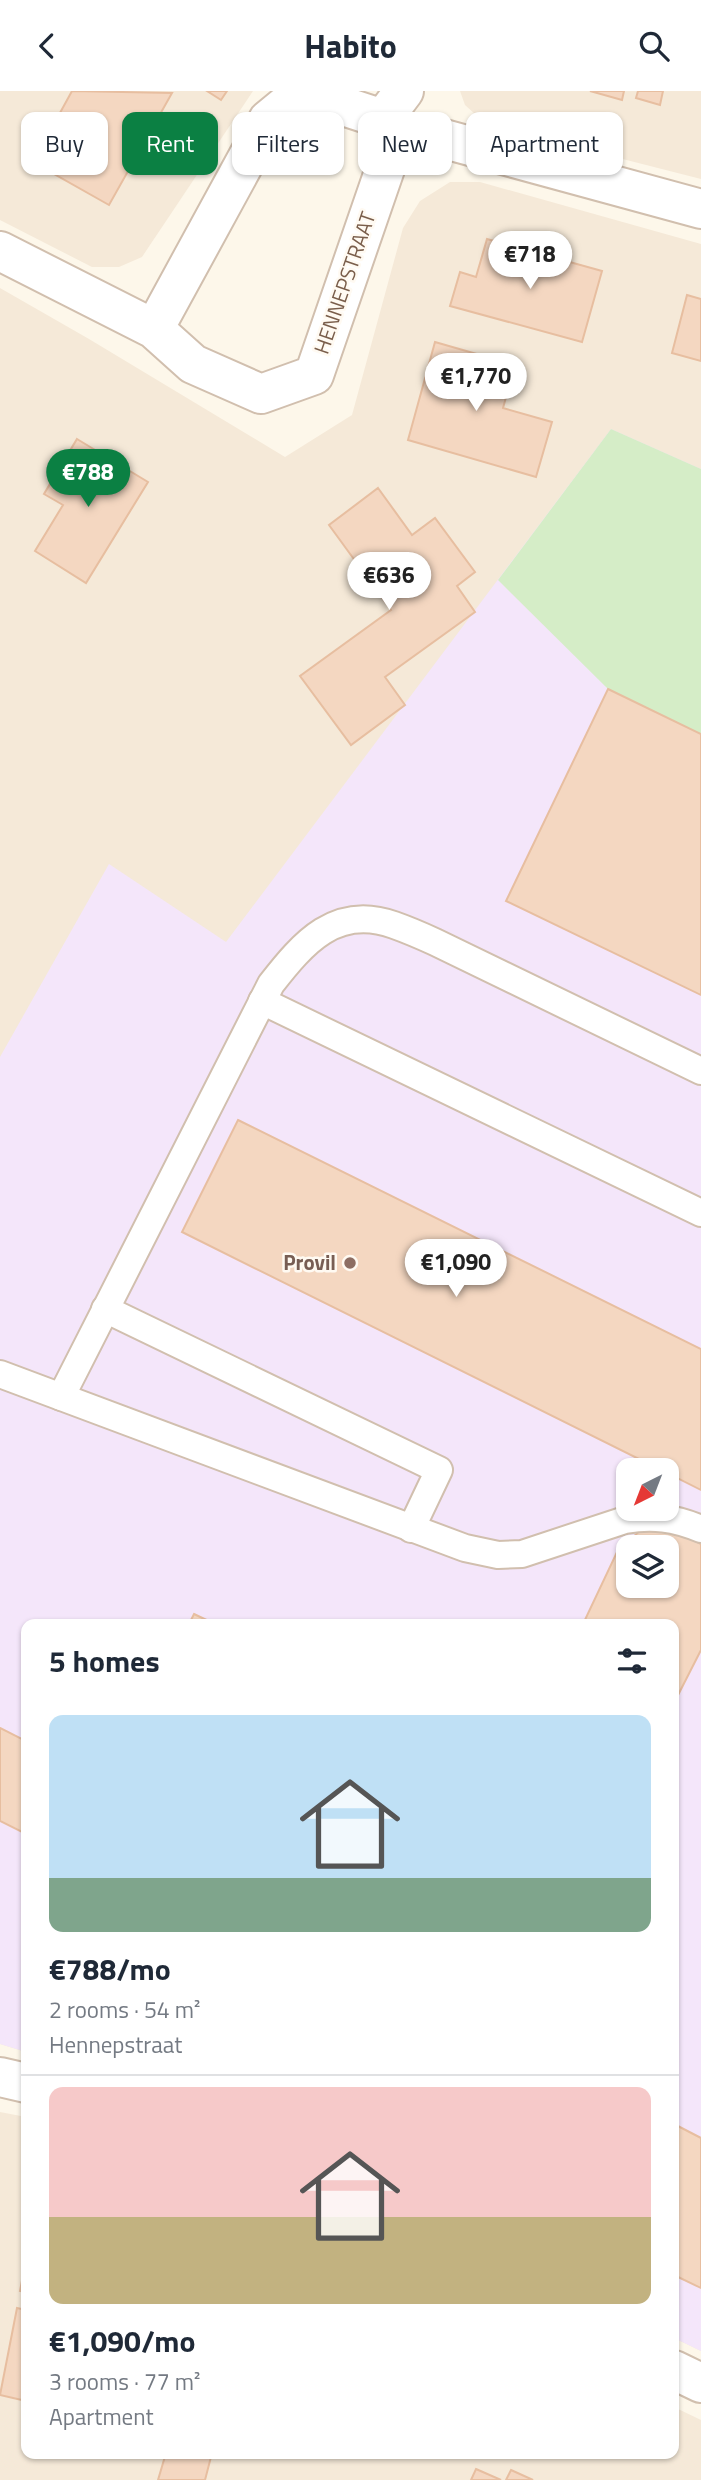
<!DOCTYPE html>
<html lang="en">
<head>
<meta charset="utf-8">
<style>
	:root { --surface:#fff; --page:#f6f6f7; --text:#1f2937; --muted:#747a83; --line:#e0e1e3; --accent:#0b8043 }
	body { margin:0; font-family:"Titillium Web",sans-serif; background:var(--page); color:var(--text); height:100vh; display:flex; flex-direction:column; font-size:26px; white-space:nowrap }
	* { box-sizing:border-box; margin:0 }
	p { font-size:23px; color:var(--muted) }
	.icon { flex:none; width:38px; height:38px; fill:none; stroke:currentColor; stroke-width:2; stroke-linecap:round; stroke-linejoin:round }
	.map { position:relative; flex:1; overflow:hidden }
	.details { position:absolute; left:21px; top:1528px; width:658px; height:840px; display:flex; flex-direction:column; background:var(--surface); border-radius:14px; box-shadow:0 2px 5px #0004 }
	.details>* { flex:none }
	.top-card { position:absolute; left:21px; top:21px; width:660px; height:63px; display:flex; gap:14px }
	.needle { width:46px; rotate:222deg }
	.buttons { position:absolute; left:616px; top:1367px; display:grid; gap:14px }
	.buttons a { display:grid; place-items:center; width:63px; height:63px; border-radius:14px; background:var(--surface); box-shadow:0 2px 5px #0004; font-size:35px }
	.price { position:absolute; translate:-50% -60px; padding:0 16px; border-radius:24px; background:#fff; color:#222; font-size:23px; line-height:46px; filter:drop-shadow(0 2px 4px #0008) }
	.price::after { content:''; position:absolute; left:50%; top:42px; width:21px; height:16px; margin-left:-10px; background:inherit; clip-path:polygon(0 0,100% 0,50% 100%) }
	.price.current { background:var(--accent); color:#fff }
	ul { padding:0; list-style:none }
	li { display:grid; align-content:center; gap:14px; height:371px; padding:0 28px }
	li+li { border-top:2px solid var(--line) }
	li span { display:grid; place-items:center; height:217px; border-radius:14px; color:#555 }
	li>.icon { margin-inline-start:auto }
	span .icon { width:126px; height:126px; fill:#fffc; stroke-width:1 }
	li b { font-size:30px }
	h2 { display:flex; justify-content:space-between; align-items:center; height:84px; padding:0 28px; font-size:30px }
	.chip { padding:0 24px; border-radius:14px; background:var(--surface); box-shadow:0 2px 5px #0004; font-size:24px; line-height:63px }
	.chip.current { background:var(--accent); color:#fff }
	header { display:flex; justify-content:space-between; align-items:center; height:91px; padding:0 28px; background:var(--surface); font-size:32px; font-weight:700 }
	.map>svg:first-child { display:block }
	.residential { fill:#f5e9d8; fill-rule:evenodd }
	.education { fill:#f4e6fa; fill-rule:evenodd }
	.green { fill:#d5edc7 }
	.building { fill:#f4d7c1; stroke:#e7bea0; stroke-width:2; fill-rule:evenodd }
	.lines { fill:none; stroke-linecap:round; stroke-linejoin:round }
	.service-casing { stroke:#d1bfae; stroke-width:30 }
	.minor-casing { stroke:#d1bfae; stroke-width:42 }
	.service { stroke:#fff; stroke-width:26 }
	.minor { stroke:#fff; stroke-width:38 }
	.education-dot { fill:#8d6e63; stroke:#fffaf2; stroke-width:2.5 }
	.labels { text-anchor:middle; stroke-width:5; stroke-linejoin:round; paint-order:stroke }
	.street-label { font-size:21px; fill:#7a5e4b; stroke:#fffaf2 }
	.education-label { font-size:21px; font-weight:bold; fill:#785e54; stroke:#fffaf2; text-anchor:end }
</style>
</head>
<body>
<header><svg class="icon" aria-label="back" viewBox="0 0 24 24"><path d="M15 5l-7 7 7 7"/></svg>Habito<svg class="icon" aria-label="search" viewBox="0 0 24 24"><circle cx="10" cy="10" r="6"/><path d="M15 15l6 6"/></svg></header>
<div class="map">
<svg width="701" height="2389" viewBox="0 0 701 2389">
	<rect width="100%" height="100%" fill="#fdf7ea"/>
	<g class="residential">
		<polygon points="0,0 253,0 142,166 119,176 92,176 0,129"/>
		<polygon points="460,0 701,0 701,88 486,33 465,14"/>
		<path d="M 450,91 L 480,91 L 701,153 L 701,2260 L 674,2247 L 674,1533 L 26,1533 L 26,1961 L 0,1953 L 0,197 L 89,248 L 285,366 L 352,324 L 403,137 L 420,110 ZM 628,1379 L 667,1379 L 667,1418 L 628,1418 ZM 628,1456 L 667,1456 L 667,1494 L 628,1494 Z"/>
		<polygon points="0,2021 26,2026 26,2362 674,2362 674,2316 701,2329 701,2389 0,2389"/>
	</g>
	<path class="education" d="M 611,338 L 701,378 L 701,2260 L 674,2247 L 674,1533 L 26,1533 L 26,1961 L 0,1953 L 0,966 L 109,773 L 226,851 ZM 628,1379 L 667,1379 L 667,1418 L 628,1418 ZM 628,1456 L 667,1456 L 667,1494 L 628,1494 Z"/>
	<polygon class="green" points="611,338 701,378 701,643 608,598 498,489"/>
	<g class="building">
		<polygon points="72,0 172,2 109,114 33,71"/>
		<polygon points="207,0 227,0 221,9"/>
		<polygon points="590,0 624,0 622,9"/>
		<polygon points="638,0 663,0 660,14 636,7"/>
		<polygon points="487,148 602,180 582,251 450,215 460,181 476,186"/>
		<polygon points="687,204 701,208 701,270 672,262"/>
		<polygon points="435,251 515,274 503,317 552,331 536,386 408,349"/>
		<polygon points="77,348 148,391 86,492 35,460 63,414 44,403"/>
		<polygon points="378,397 412,444 435,427 475,481 457,495 475,521 385,586 405,614 351,654 300,585 391,519 329,434"/>
		<polygon points="608,598 701,643 701,904 506,810"/>
		<polygon points="238,1029 701,1258 701,1399 667,1382 667,1379 661,1379 182,1141"/>
		<path d="M 644,1436 L 674,1439 L 701,1453 L 701,1559 L 674,1612 L 674,1533 L 583,1533 L 617,1461 ZM 628,1456 L 667,1456 L 667,1494 L 628,1494 Z"/>
		<polygon points="194,1523 215,1533 189,1533"/>
		<polygon points="0,1637 26,1650 26,1743 0,1730"/>
		<polygon points="674,2033 701,2047 701,2197 674,2184"/>
		<polygon points="26,2169 26,2201 20,2200"/>
		<polygon points="17,2217 26,2219 26,2310 0,2304"/>
		<polygon points="166,2362 212,2362 205,2389 158,2389"/>
		<polygon points="476,2378 501,2389 471,2389"/>
		<polygon points="511,2379 533,2389 506,2389"/>
	</g>
	<g class="lines">
		<g class="service-casing">
			<g id="service">
				<polyline points="262,910 701,1122"/>
				<polyline points="105,1218 439,1379 411,1438"/>
				<path d="M 0,1283 L 465,1457 L 498,1464 L 522,1463 L 625,1429 C 652,1424 675,1427 701,1438"/>
				<path d="M 61,1306 L 271,893 C 303,852 336,813 394,834 C 408,839 422,845 435,851 L 701,980"/>
			</g>
		</g>
		<g class="minor-casing">
			<g id="minor">
				<polyline points="383,28 404,0"/>
				<polyline points="396,46 437,46 701,118"/>
				<polyline points="0,160 154,238 193,273 261,303 314,284 396,46 383,28 340,14 285,15 268,29 154,238"/>
				<polyline points="0,1986 26,1992"/>
				<polyline points="674,2279 701,2292"/>
			</g>
		</g>
		<use href="#service" class="service"/>
		<use href="#minor" class="minor"/>
	</g>
	<circle class="education-dot" cx="350" cy="1172" r="7"/>
	<g class="labels">
		<g class="street-label">
			<text transform="translate(345 192) rotate(-71)" y="7">HENNEPSTRAAT</text>
		</g>
		<g class="education-label">
			<text x="336" y="1179">Provil</text>
		</g>
	</g>
</svg>
<div class="buttons">
<a><svg class="needle" viewBox="-14 -14 28 28"><path d="M0-13l5 13h-10z" fill="#e53935"/><path d="M0 13l5-13h-10z" fill="#747a83"/></svg></a>
<a><svg class="icon" aria-label="layers" viewBox="0 0 24 24"><path d="M12 4l9 5-9 5-9-5zM3 14l9 5 9-5"/></svg></a>
</div>
<b class="price" style="left:530px;top:200px">€718</b>
<b class="price" style="left:476px;top:322px">€1,770</b>
<b class="price current" style="left:88px;top:418px">€788</b>
<b class="price" style="left:389px;top:521px">€636</b>
<b class="price" style="left:456px;top:1208px">€1,090</b>
<div class="top-card">
<a class="chip">Buy</a>
<a class="chip current">Rent</a>
<a class="chip">Filters</a>
<a class="chip">New</a>
<a class="chip">Apartment</a>
</div>
<section class="details">
<h2>5 homes<svg class="icon" aria-label="filters" viewBox="0 0 24 24"><path d="M4 7h16M4 17h16"/><circle cx="9" cy="7" r="2"/><circle cx="15" cy="17" r="2"/></svg></h2>
<ul>
<li><span style="background:linear-gradient(#bfe0f5 75%,#7fa58c 0)"><svg class="icon" aria-label="home" viewBox="0 0 24 24"><path d="M3 11l9-7 9 7M6 9v11h12V9"/></svg></span><div><b>€788/mo</b><p>2 rooms · 54 m²</p><p>Hennepstraat</p></div></li>
<li><span style="background:linear-gradient(#f6c9c9 60%,#c2b280 0)"><svg class="icon" aria-label="home" viewBox="0 0 24 24"><path d="M3 11l9-7 9 7M6 9v11h12V9"/></svg></span><div><b>€1,090/mo</b><p>3 rooms · 77 m²</p><p>Apartment</p></div></li>
</ul>
</section>
</div>
</body>
</html>
